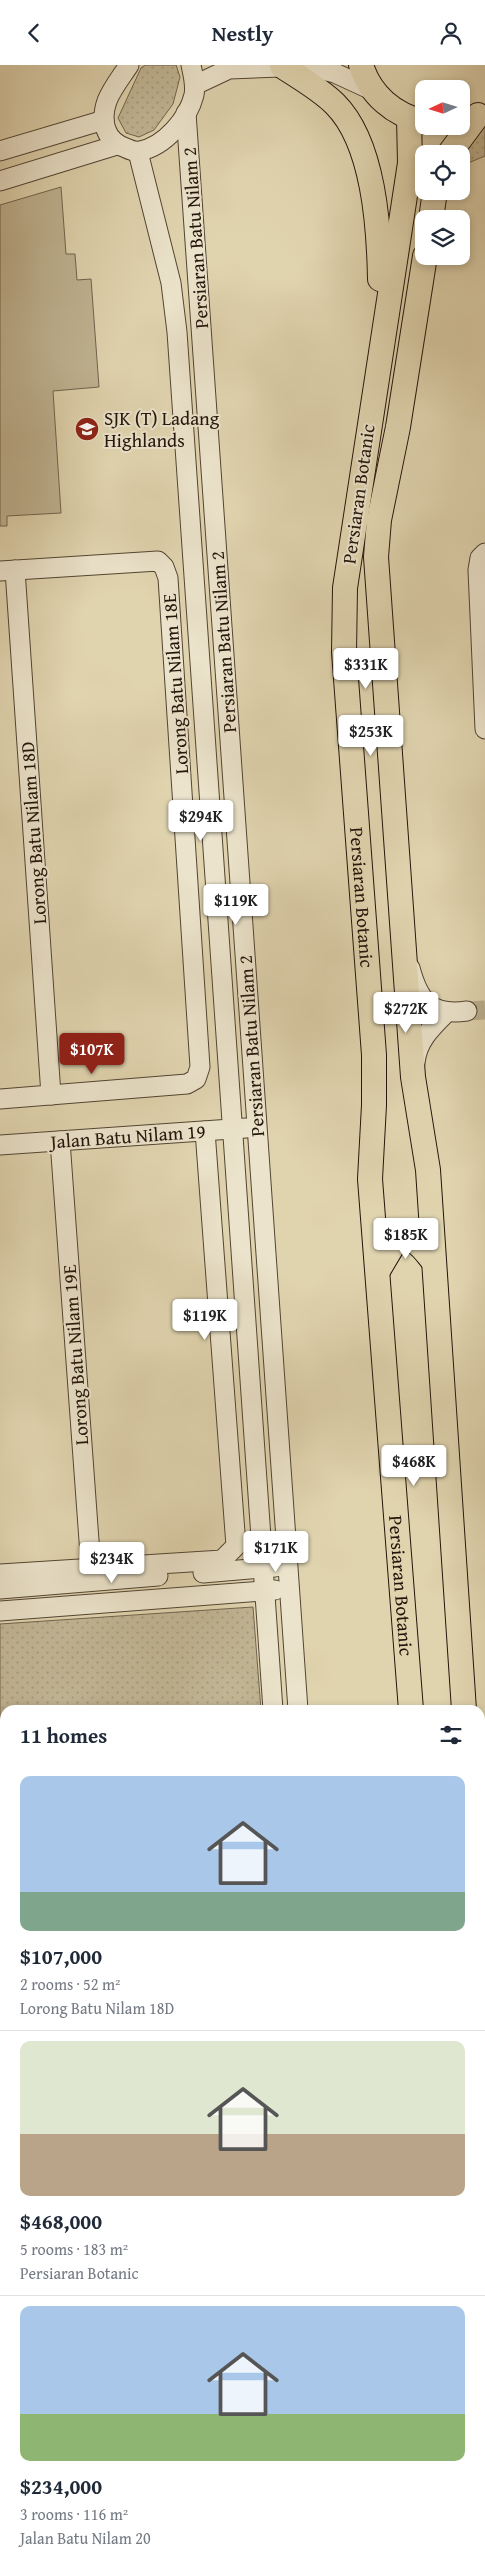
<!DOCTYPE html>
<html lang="en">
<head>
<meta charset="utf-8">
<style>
	:root { --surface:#fff; --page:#f6f6f7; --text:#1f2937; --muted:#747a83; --line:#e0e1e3; --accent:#8f2418 }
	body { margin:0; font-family:"Gentium Book Plus",serif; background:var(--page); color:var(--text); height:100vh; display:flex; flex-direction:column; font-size:19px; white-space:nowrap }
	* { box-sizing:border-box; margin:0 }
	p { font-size:16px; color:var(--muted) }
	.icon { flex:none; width:28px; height:28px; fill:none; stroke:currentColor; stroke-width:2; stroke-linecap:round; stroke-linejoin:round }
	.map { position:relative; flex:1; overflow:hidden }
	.panel { position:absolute; left:0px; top:1640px; width:485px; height:865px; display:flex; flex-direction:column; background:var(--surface); border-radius:15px 15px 0 0; box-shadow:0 2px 8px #0003 }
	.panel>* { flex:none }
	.needle { width:32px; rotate:266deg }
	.controls { position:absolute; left:415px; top:15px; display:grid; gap:10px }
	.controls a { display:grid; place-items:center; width:55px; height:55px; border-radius:10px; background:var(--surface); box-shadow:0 2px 8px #0003; font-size:25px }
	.price { position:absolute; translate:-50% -42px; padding:0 11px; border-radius:5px; background:#fff; color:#222; font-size:16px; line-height:32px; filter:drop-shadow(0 1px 2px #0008) }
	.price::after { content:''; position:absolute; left:50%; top:30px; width:15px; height:11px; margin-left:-8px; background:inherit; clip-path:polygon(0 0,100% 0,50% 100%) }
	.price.on { background:var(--accent); color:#fff }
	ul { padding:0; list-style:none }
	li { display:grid; align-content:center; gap:10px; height:265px; padding:0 20px }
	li+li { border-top:1px solid var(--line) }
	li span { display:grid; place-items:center; height:155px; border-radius:10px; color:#555 }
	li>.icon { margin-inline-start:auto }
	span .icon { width:90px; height:90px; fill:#fffc; stroke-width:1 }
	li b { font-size:21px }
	h2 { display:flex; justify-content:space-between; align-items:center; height:60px; padding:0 20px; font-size:21px }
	header { display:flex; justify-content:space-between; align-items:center; height:65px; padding:0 20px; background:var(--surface); font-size:22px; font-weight:700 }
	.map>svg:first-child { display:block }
	.green { fill:url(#green-dots); stroke:#72644f }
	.pitch { fill:#c0b493; stroke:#72644f }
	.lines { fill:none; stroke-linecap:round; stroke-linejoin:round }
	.minor-tunnel { stroke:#baae8e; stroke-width:19; stroke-dasharray:19 9; stroke-linecap:butt }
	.minor-casing { stroke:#524534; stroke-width:21 }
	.major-casing { stroke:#23150b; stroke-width:26 }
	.minor { stroke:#ebe3cb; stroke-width:19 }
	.major { stroke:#e0d4af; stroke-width:24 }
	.labels { text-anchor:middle; stroke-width:4; stroke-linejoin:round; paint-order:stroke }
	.street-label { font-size:19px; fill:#23150b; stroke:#ebe3cb }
	.poi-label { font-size:19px; fill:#23150b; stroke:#ebe3cb; text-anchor:start }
</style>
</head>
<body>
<header><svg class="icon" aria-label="back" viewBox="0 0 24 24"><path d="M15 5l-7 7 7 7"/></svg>Nestly<svg class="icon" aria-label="person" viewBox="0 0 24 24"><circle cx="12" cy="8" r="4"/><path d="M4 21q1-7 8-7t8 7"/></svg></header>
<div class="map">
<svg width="485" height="2505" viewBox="0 0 485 2505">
	<defs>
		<pattern id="green-dots" width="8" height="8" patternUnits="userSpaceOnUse" patternTransform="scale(1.25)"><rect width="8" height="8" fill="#c0b493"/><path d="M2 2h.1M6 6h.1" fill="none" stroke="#a59a7d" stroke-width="1.8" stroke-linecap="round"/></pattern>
	</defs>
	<rect width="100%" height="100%" fill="#e0d4af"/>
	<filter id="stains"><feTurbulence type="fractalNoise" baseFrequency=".004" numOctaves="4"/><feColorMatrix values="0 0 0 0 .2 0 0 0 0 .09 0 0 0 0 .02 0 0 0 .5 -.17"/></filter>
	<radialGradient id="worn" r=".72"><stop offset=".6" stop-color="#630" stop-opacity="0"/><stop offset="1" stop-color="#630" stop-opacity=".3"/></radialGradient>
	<g class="green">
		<polygon points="145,0 176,0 180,12 173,39 154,65 139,72 126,68 118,53 141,3"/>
		<polygon points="485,49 485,91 461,101 461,89"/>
		<polygon points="253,1542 261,1645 5,1645 5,2081 0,2084 0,1559"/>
	</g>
	<polygon class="pitch" points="61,122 66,189 75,189 77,215 91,214 99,322 53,326 61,448 7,451 7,461 0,461 0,140"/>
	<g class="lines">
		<polyline class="minor-tunnel" points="467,946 485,945"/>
		<g class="minor-casing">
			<g id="minor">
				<path d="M 129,0 C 122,11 112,23 107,36 C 100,56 105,76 126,83 C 130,85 135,87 140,86 C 165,81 188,54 194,30 C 196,20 193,10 191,0"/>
				<polyline points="195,20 229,4 306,1 335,8 374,26"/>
				<polyline points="186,48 298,1645"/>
				<polyline points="0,86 104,55"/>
				<polyline points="138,87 171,218 177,267 273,1645"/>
				<polyline points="0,116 117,80"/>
				<polyline points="485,488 480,493 478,505 485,664"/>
				<polyline points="15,505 51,1030"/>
				<polyline points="0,506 158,496 164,502 168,513 200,1002 196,1014 187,1019 0,1034"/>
				<path d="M 410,903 C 419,937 431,951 467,946"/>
				<path d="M 415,998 C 417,976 431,963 446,948"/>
				<polyline points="60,1076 91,1503"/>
				<polyline points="0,1080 246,1063"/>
				<polyline points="203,1508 275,1502"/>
				<polyline points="0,1509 222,1495 236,1481 205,1066"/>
				<polyline points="0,1524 158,1511"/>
				<polyline points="0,1546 275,1525"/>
				<polyline points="480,1891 485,1895"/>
				<polyline points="480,1928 485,1920"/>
				<polyline points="0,2187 5,2215"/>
				<polyline points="0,2403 5,2400"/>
				<polyline points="66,2500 66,2505"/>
				<polyline points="202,2500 203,2505"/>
				<polyline points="356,2500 356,2505"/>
			</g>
		</g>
		<g class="major-casing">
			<g id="major">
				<path d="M 361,0 C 370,30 394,50 424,57"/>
				<path d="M 282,1 C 300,13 320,24 335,39 C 374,78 379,162 380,214"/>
				<path id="s1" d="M 409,53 L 410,98 L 345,523 L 344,587 L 374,990 L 374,1040 L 370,1114 L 411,1645"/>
				<polyline points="449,89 478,50"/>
				<polyline points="431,154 435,126"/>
				<polyline points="425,191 398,362 379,455 376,492 413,1012 428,1105 464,1645"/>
				<path d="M 379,1204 L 395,1177 C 416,1170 421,1182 434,1197"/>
				<polyline points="480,2089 485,2157"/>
				<polyline points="0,2129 5,2127"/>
				<polyline points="0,2161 5,2158"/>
				<polyline points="474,2500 474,2505"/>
			</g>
		</g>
		<use href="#minor" class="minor"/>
		<use href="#major" class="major"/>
	</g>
	<defs>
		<g id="school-disc" transform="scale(1.25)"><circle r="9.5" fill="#8f2418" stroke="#ebe3cb"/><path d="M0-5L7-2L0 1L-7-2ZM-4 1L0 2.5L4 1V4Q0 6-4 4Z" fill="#fff"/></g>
	</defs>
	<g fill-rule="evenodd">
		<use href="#school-disc" x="87" y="364"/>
	</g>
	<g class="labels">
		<g class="street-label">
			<text transform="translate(195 173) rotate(-94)" y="7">Persiaran Batu Nilam 2</text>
			<text transform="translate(358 429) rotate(-82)" y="7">Persiaran Botanic</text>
			<text transform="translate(223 577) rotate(-94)" y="7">Persiaran Batu Nilam 2</text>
			<text transform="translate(175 619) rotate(-94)" y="7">Lorong Batu Nilam 18E</text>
			<text transform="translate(33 768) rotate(-94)" y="7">Lorong Batu Nilam 18D</text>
			<text dy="7" stroke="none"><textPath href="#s1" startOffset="785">Persiaran Botanic</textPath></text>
			<text transform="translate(251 981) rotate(-94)" y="7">Persiaran Batu Nilam 2</text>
			<text transform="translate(128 1071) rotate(-4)" y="7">Jalan Batu Nilam 19</text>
			<text transform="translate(75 1290) rotate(-94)" y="7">Lorong Batu Nilam 19E</text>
			<text dy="7" stroke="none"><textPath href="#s1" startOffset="1475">Persiaran Botanic</textPath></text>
		</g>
		<g class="poi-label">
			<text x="104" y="360">SJK (T) Ladang<tspan x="104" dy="22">Highlands</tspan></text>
		</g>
	</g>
	<rect width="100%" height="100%" filter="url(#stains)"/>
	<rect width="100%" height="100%" fill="url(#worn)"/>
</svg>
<div class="controls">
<a><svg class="needle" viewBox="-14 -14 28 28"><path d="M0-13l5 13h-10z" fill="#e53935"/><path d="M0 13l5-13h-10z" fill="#747a83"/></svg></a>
<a><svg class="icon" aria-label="locate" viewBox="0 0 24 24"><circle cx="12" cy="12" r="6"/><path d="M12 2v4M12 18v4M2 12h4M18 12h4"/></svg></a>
<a><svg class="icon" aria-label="layers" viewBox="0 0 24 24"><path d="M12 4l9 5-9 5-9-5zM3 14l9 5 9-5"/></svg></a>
</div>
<b class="price" style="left:366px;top:625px">$331K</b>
<b class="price" style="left:371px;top:692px">$253K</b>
<b class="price" style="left:201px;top:777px">$294K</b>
<b class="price" style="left:236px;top:861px">$119K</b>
<b class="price" style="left:406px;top:969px">$272K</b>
<b class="price on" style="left:92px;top:1010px">$107K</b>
<b class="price" style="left:406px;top:1195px">$185K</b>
<b class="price" style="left:205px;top:1276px">$119K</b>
<b class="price" style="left:414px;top:1422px">$468K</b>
<b class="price" style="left:276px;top:1508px">$171K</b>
<b class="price" style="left:112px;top:1519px">$234K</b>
<section class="panel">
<h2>11 homes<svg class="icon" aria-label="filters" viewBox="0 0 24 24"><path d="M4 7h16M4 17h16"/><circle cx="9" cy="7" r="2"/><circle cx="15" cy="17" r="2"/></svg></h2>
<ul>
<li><span style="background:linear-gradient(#a9c7e8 75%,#7fa58c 0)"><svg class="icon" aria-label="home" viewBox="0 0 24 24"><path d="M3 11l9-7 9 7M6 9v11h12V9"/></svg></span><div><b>$107,000</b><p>2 rooms · 52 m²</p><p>Lorong Batu Nilam 18D</p></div></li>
<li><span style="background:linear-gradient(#dfe7d0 60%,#b9a48a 0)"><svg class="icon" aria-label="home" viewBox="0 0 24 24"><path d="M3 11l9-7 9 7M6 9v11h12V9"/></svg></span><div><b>$468,000</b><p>5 rooms · 183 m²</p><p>Persiaran Botanic</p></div></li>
<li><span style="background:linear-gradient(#a9c7e8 70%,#8fb573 0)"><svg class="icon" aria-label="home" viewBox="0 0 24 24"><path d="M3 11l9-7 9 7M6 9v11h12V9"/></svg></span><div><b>$234,000</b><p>3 rooms · 116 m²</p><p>Jalan Batu Nilam 20</p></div></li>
</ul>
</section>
</div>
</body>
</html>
